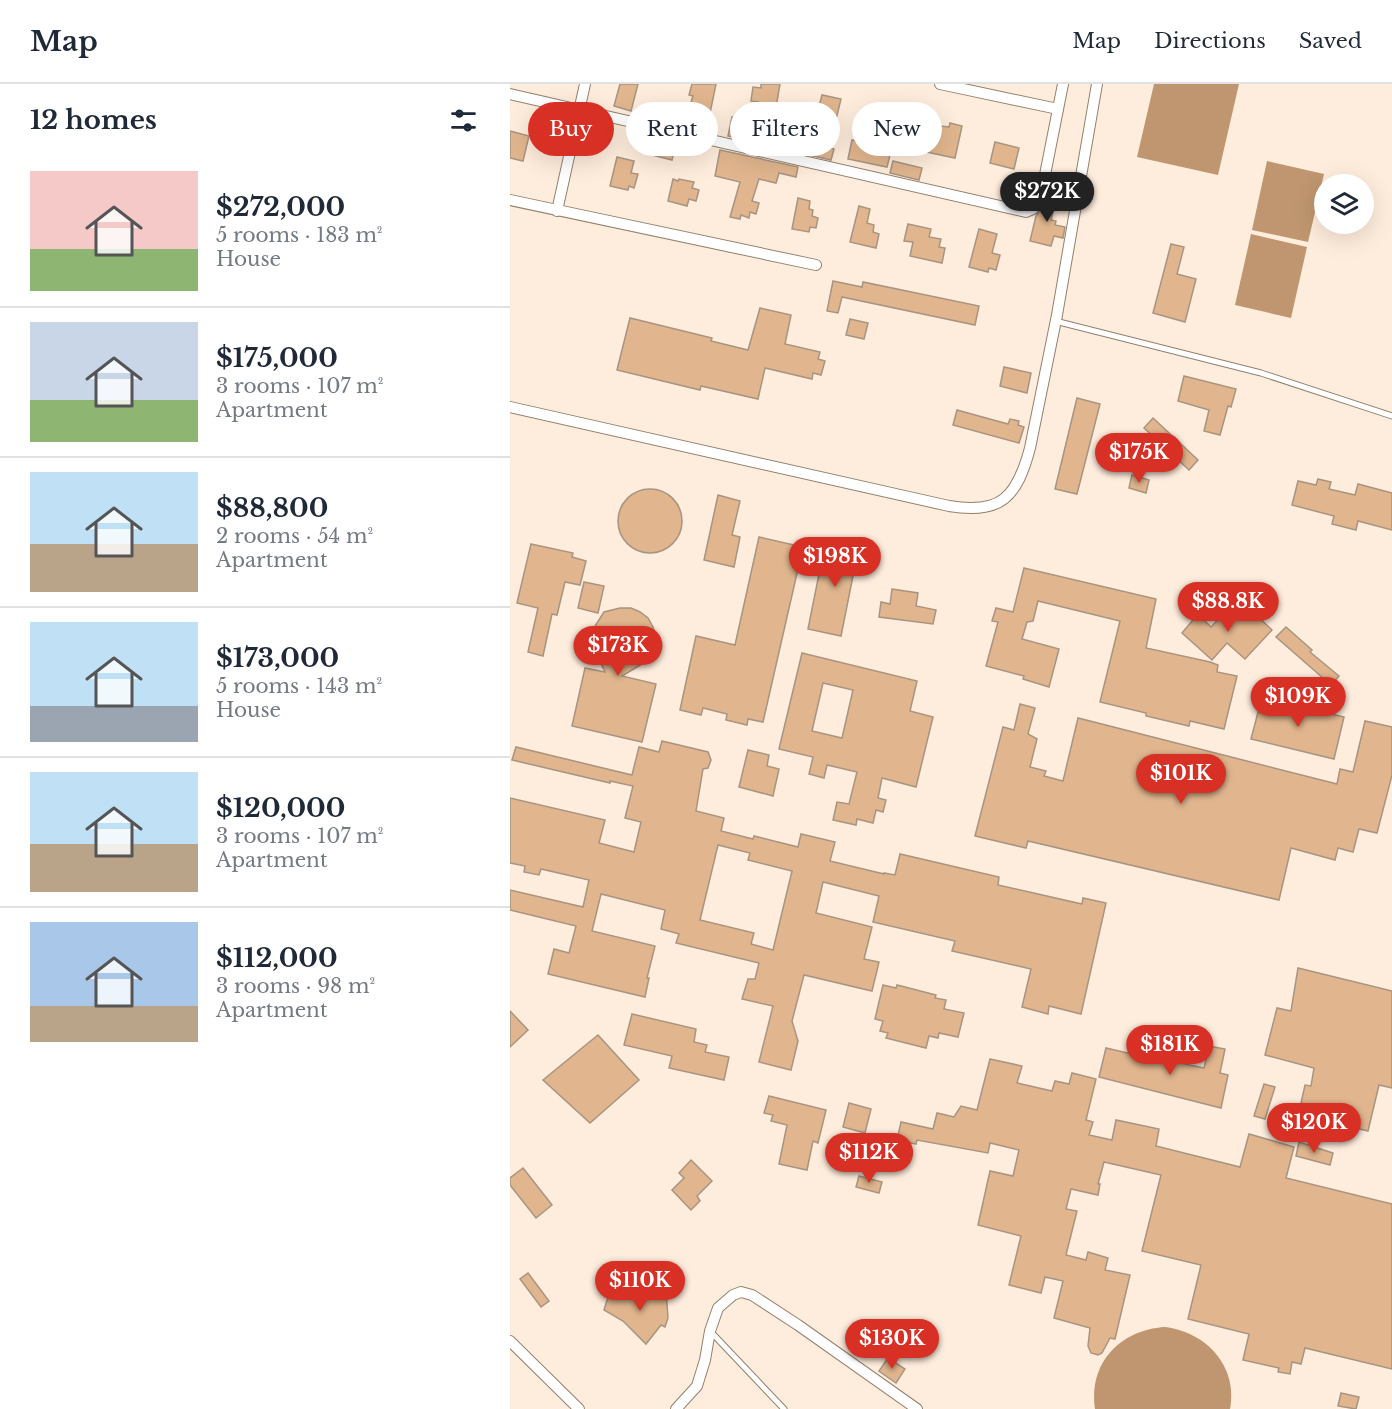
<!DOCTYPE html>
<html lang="en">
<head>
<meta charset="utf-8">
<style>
	:root { --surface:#fff; --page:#f2f2f3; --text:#1f2937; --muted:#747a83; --line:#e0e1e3; --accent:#d93025 }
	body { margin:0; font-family:"Libre Baskerville",serif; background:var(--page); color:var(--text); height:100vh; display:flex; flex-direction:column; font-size:22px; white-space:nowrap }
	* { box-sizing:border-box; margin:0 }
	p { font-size:20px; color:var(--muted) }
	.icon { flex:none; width:33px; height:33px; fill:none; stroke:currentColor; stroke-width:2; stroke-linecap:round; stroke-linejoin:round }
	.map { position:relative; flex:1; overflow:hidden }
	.details { display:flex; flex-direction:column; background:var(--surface); width:510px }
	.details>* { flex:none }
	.banner { position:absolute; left:18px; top:18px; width:570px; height:54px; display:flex; gap:12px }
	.fabs { position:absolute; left:804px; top:90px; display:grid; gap:12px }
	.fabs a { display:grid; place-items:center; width:60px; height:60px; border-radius:50%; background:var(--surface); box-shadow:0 6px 24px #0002; font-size:30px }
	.price { position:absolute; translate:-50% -51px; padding:0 14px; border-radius:21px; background:var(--accent); color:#fff; font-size:20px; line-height:39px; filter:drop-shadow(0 2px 3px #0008) }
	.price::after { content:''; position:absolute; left:50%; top:36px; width:18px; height:14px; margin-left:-9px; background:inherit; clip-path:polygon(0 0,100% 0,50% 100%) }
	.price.on { background:#222; color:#fff }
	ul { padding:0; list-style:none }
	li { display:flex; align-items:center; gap:18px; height:150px; padding:0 30px }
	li+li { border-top:2px solid var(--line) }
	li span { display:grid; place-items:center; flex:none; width:168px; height:120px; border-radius:0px; color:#555 }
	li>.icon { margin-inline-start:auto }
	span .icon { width:72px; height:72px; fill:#fffc; stroke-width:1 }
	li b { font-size:26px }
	h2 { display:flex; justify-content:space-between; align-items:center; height:72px; padding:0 30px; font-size:26px }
	.pill { padding:0 21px; border-radius:27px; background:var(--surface); box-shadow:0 6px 24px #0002; font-size:21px; line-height:54px }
	.pill.on { background:var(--accent); color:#fff }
	header { display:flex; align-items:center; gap:36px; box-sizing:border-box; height:84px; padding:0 30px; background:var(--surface); border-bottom:2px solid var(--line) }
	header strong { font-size:28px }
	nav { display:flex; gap:33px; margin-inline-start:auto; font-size:21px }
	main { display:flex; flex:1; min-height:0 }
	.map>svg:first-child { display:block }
	.water { fill:#bf966f }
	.building { fill:#e1b68e; stroke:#a89481; stroke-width:1.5; fill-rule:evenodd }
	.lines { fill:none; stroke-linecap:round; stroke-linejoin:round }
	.service-casing { stroke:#94806d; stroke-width:7 }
	.minor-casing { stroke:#94806d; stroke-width:12 }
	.service { stroke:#fff; stroke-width:5 }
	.minor { stroke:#fff; stroke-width:10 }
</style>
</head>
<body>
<header>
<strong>Map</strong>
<nav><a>Map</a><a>Directions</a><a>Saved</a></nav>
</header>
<main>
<section class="details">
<h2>12 homes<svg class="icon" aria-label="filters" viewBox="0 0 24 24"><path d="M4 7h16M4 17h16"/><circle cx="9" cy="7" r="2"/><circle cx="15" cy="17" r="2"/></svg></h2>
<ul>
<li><span style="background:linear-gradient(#f6c9c9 65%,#8fb573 0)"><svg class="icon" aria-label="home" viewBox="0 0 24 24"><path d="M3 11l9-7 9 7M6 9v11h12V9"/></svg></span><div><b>$272,000</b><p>5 rooms · 183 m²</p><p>House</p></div></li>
<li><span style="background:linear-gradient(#c9d6e8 65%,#8fb573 0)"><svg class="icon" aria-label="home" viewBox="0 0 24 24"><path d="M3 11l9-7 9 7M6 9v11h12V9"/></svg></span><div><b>$175,000</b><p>3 rooms · 107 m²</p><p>Apartment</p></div></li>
<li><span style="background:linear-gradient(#bfe0f5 60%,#b9a48a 0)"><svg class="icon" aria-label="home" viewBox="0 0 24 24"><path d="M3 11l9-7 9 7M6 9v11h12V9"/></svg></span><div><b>$88,800</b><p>2 rooms · 54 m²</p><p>Apartment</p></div></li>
<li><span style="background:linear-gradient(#bfe0f5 70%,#9aa5b1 0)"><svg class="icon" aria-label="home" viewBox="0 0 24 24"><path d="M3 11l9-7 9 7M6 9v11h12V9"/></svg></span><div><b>$173,000</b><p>5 rooms · 143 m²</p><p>House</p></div></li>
<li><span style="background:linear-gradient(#bfe0f5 60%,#b9a48a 0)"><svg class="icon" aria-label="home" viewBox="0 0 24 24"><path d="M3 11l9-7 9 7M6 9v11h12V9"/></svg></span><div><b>$120,000</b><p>3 rooms · 107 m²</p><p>Apartment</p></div></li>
<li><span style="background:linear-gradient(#a9c7e8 70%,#b9a48a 0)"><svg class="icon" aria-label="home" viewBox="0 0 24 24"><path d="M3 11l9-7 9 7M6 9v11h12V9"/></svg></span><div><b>$112,000</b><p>3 rooms · 98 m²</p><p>Apartment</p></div></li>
</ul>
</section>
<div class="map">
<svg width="882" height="1325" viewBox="0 0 882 1325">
	<rect width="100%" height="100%" fill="#feecdc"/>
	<g class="water">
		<polygon points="644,0 729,0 708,91 627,73"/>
		<polygon points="757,77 814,90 798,158 742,146"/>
		<polygon points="741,150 797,163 781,234 725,221"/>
		<path d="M 655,1243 C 696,1248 728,1282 720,1325 L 585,1325 C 578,1279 610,1246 655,1243 Z"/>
	</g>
	<g class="building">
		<polygon points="110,0 128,0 121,27 104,22"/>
		<polygon points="182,0 206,0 200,29 202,30 196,46 174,39 183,12 179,11"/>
		<polygon points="251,0 270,0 264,35 279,38 277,46 306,52 311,27 308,26 312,11 331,15 319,64 324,65 321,76 218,52 222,33 244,38 248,18 241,17 243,3 251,4"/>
		<polygon points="376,26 390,30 377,83 338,75 342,56 352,58 354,51 360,52 363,31"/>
		<polygon points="440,39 452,42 445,74 416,68 421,44 430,46 431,42 439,43"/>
		<polygon points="0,47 19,52 13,77 0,74"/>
		<polygon points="143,50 167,56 162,76 138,70"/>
		<polygon points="485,58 509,64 504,85 480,79"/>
		<polygon points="210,66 288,83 286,93 269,89 266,99 249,95 242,117 249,119 246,130 240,128 239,134 231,131 230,135 220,133 230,98 205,92"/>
		<polygon points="107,73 124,77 121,89 128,90 124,104 119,102 118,106 100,102"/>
		<polygon points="383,77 412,84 409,96 380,89"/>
		<polygon points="163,95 168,97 169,95 184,98 182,104 189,106 186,117 179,115 177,122 158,117"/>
		<polygon points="540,106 548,107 541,136 546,137 545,141 555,143 553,154 544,152 541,162 520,157 526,132 538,115"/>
		<polygon points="288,114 300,117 299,125 303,126 302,132 308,134 306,144 300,143 299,148 282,145"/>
		<polygon points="349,122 360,125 357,139 364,141 363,148 369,150 366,164 340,158"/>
		<polygon points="398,140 421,145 419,153 431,155 429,163 435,164 432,179 400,172 403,158 394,157"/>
		<polygon points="469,145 487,150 482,169 490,171 486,186 479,184 478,188 459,183"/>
		<polygon points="661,160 674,163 667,190 686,195 675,238 643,229"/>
		<polygon points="323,197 352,203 353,198 469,222 465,241 332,213 328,229 317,227"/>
		<polygon points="250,224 281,231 275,260 310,268 308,275 315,277 311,291 303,289 302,295 255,284 248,315 191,302 190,306 107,286 120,234 202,254 201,257 238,266"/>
		<polygon points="340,235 358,239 354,255 336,251"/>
		<polygon points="494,283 521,289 517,309 490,302"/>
		<polygon points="674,292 726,305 721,323 718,322 710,351 694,347 699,326 668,317"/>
		<polygon points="567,314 590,320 567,410 545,405"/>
		<polygon points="447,326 498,340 500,335 509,337 508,341 514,343 509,359 443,341"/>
		<polygon points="643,334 688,376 679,386 634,344"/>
		<polygon points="622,391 639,396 636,409 619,404"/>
		<polygon points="808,395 821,398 819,405 845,411 848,400 882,409 882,446 848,437 846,446 822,440 824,432 782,421 788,397 806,401"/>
		<circle cx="140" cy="437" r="32"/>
		<polygon points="208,411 230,417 222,451 230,453 224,483 194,476"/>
		<polygon points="249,453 293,463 253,638 238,635 237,641 216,636 217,630 193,624 191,631 170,626 186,552 225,561"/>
		<polygon points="329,454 358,460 355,474 347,472 331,552 298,545 312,475 324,477"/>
		<polygon points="21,460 63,469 62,473 76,477 70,501 55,498 47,531 42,530 33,572 18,568 28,524 7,519"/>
		<polygon points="514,484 646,515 636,564 700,578 708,581 707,588 727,592 714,645 680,637 679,642 636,632 636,629 590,618 610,537 528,517 523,537 517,538 512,555 549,565 539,603 513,595 514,592 476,582 488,538 482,537 486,524 503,528"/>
		<polygon points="74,498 94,502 88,529 68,524"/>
		<polygon points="382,505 408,509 406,522 426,526 423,540 369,533 371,518 380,520"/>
		<polygon points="722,521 732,530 739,524 762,546 735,575 717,559 702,576 672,549 688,530 701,543"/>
		<polygon points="110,524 121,524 130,528 138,534 143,543 145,553 144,563 141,572 134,579 112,592 146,600 132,658 62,642 75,584 95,588 83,563 82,552 85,542 94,528"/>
		<polygon points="776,543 802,566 800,568 829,592 821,601 766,553"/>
		<path d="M 292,569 L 407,597 L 400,627 L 423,633 L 406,703 L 372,694 L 368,714 L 376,716 L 373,728 L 366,726 L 363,739 L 347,735 L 346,741 L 323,736 L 327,718 L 339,720 L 347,688 L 317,681 L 314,694 L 299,690 L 303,673 L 269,665 ZM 313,599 L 343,606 L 332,654 L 302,647 Z"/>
		<polygon points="752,613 834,633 824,675 741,655"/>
		<polygon points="510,620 525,624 518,650 527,655 520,683 536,687 534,692 553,697 568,634 827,700 830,685 843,688 855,637 882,643 882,691 867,749 849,745 843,768 828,764 825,776 781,764 769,816 518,757 516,764 465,752 493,643 504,646"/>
		<path d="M 152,657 L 198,668 L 201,676 L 198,684 L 193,685 L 186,727 L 214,734 L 211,747 L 243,755 L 244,752 L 288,763 L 291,750 L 325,758 L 320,777 L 374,790 L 374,789 L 385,791 L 390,770 L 489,793 L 488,801 L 572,820 L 573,814 L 596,819 L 571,930 L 539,922 L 538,930 L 512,923 L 521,885 L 442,867 L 445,857 L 363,838 L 369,812 L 313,798 L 306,829 L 362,843 L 354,875 L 369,878 L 362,907 L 294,891 L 282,937 L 288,957 L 281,986 L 249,978 L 263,922 L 232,915 L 238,895 L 245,895 L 249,879 L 166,859 L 169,850 L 151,845 L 155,826 L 91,810 L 82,847 L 145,862 L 137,894 L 139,894 L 135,913 L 38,890 L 44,865 L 59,869 L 66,842 L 0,826 L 0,806 L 73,823 L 79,796 L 31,785 L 29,791 L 14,788 L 15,782 L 0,779 L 0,714 L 95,736 L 89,759 L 124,768 L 131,738 L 115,734 L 123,702 L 100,697 L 100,699 L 2,676 L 6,663 L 122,691 L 129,663 L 149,668 ZM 208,761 L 240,769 L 238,776 L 282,787 L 263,866 L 241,860 L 244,849 L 190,836 Z"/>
		<polygon points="238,666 259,671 257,682 269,685 263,712 229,703"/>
		<polygon points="788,884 882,907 882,1004 869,1001 858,1047 845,1044 846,1038 797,1027 799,1021 791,1019 795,1001 801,1002 804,984 755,971 767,924 781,927"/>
		<polygon points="373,901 386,904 387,901 426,911 425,914 436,916 434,925 454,929 448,953 429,949 428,954 419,952 416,964 376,954 378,949 370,947 373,937 365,935"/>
		<polygon points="0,927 18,946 0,963"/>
		<polygon points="122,930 186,945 184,958 197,961 195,968 219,973 214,996 159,984 162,972 114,961"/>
		<polygon points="88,951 129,996 80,1039 33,996"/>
		<polygon points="699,962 715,965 710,989 718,991 711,1024 589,993 596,964 651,977 652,975 694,984"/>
		<polygon points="480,975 512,982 507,999 542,1007 545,997 559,1000 562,989 586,995 576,1036 583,1038 579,1051 602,1056 606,1036 649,1045 646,1062 730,1083 739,1050 784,1063 776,1094 882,1120 882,1285 795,1264 791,1280 782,1278 780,1290 768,1288 769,1284 733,1276 739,1250 678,1235 691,1181 632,1167 651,1091 594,1078 588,1100 590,1100 588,1111 561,1105 556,1125 567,1127 556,1171 576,1176 578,1168 598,1174 595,1186 620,1191 605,1255 600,1254 592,1269 588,1271 581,1269 578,1262 580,1244 544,1234 553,1197 535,1193 531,1209 499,1201 511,1152 468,1141 480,1087 503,1092 509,1066 480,1059 478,1069 407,1056 406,1060 387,1056 391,1038 423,1045 427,1029 444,1033 451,1022 467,1026"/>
		<polygon points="754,1000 765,1003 755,1035 744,1032"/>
		<polygon points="259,1012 316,1026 308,1059 303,1057 297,1086 269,1080 277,1041 261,1037 263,1031 254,1029"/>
		<polygon points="339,1019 361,1025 355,1049 333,1043"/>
		<polygon points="789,1058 823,1069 820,1081 786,1072"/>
		<polygon points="181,1076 202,1097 187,1112 190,1117 181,1126 162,1106 174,1094 169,1089"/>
		<polygon points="13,1084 42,1121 26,1134 0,1101 0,1094"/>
		<polygon points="349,1092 372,1098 369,1109 346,1103"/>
		<polygon points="18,1189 39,1217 31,1223 10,1195"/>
		<polygon points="147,1206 156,1207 158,1234 155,1243 151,1241 136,1260 113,1237 94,1226 99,1210 129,1210"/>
		<polygon points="378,1274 395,1285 386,1299 369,1287"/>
		<polygon points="831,1309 849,1313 846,1325 828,1322"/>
	</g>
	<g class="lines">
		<g class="service-casing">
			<g id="service">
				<polyline points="545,237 751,289 882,332"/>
				<polyline points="201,1248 274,1325"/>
			</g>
		</g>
		<g class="minor-casing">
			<g id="minor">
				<polyline points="430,0 548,25"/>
				<polyline points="0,10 516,128 523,125 531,111 553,0"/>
				<polyline points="0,116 306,181"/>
				<polyline points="47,127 75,0"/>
				<path d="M 0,323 L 439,422 C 491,431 507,413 520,364 L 547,231 L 587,0"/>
				<polyline points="0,1257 69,1325"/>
				<polyline points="166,1325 187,1302 195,1276 200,1247 208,1224 223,1211 231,1208 242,1211 288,1241 407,1325"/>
			</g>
		</g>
		<use href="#service" class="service"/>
		<use href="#minor" class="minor"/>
	</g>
</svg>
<div class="fabs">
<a><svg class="icon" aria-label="layers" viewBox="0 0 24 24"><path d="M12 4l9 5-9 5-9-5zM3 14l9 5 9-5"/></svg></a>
</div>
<b class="price on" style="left:537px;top:139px">$272K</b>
<b class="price" style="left:629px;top:400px">$175K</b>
<b class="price" style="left:325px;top:504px">$198K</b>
<b class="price" style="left:718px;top:549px">$88.8K</b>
<b class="price" style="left:108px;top:593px">$173K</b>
<b class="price" style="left:788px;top:644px">$109K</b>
<b class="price" style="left:671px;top:721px">$101K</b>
<b class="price" style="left:660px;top:992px">$181K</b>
<b class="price" style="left:804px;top:1070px">$120K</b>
<b class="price" style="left:359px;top:1100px">$112K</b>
<b class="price" style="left:130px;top:1228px">$110K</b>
<b class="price" style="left:382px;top:1286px">$130K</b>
<div class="banner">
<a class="pill on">Buy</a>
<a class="pill">Rent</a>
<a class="pill">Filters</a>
<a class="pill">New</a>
</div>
</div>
</main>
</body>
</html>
